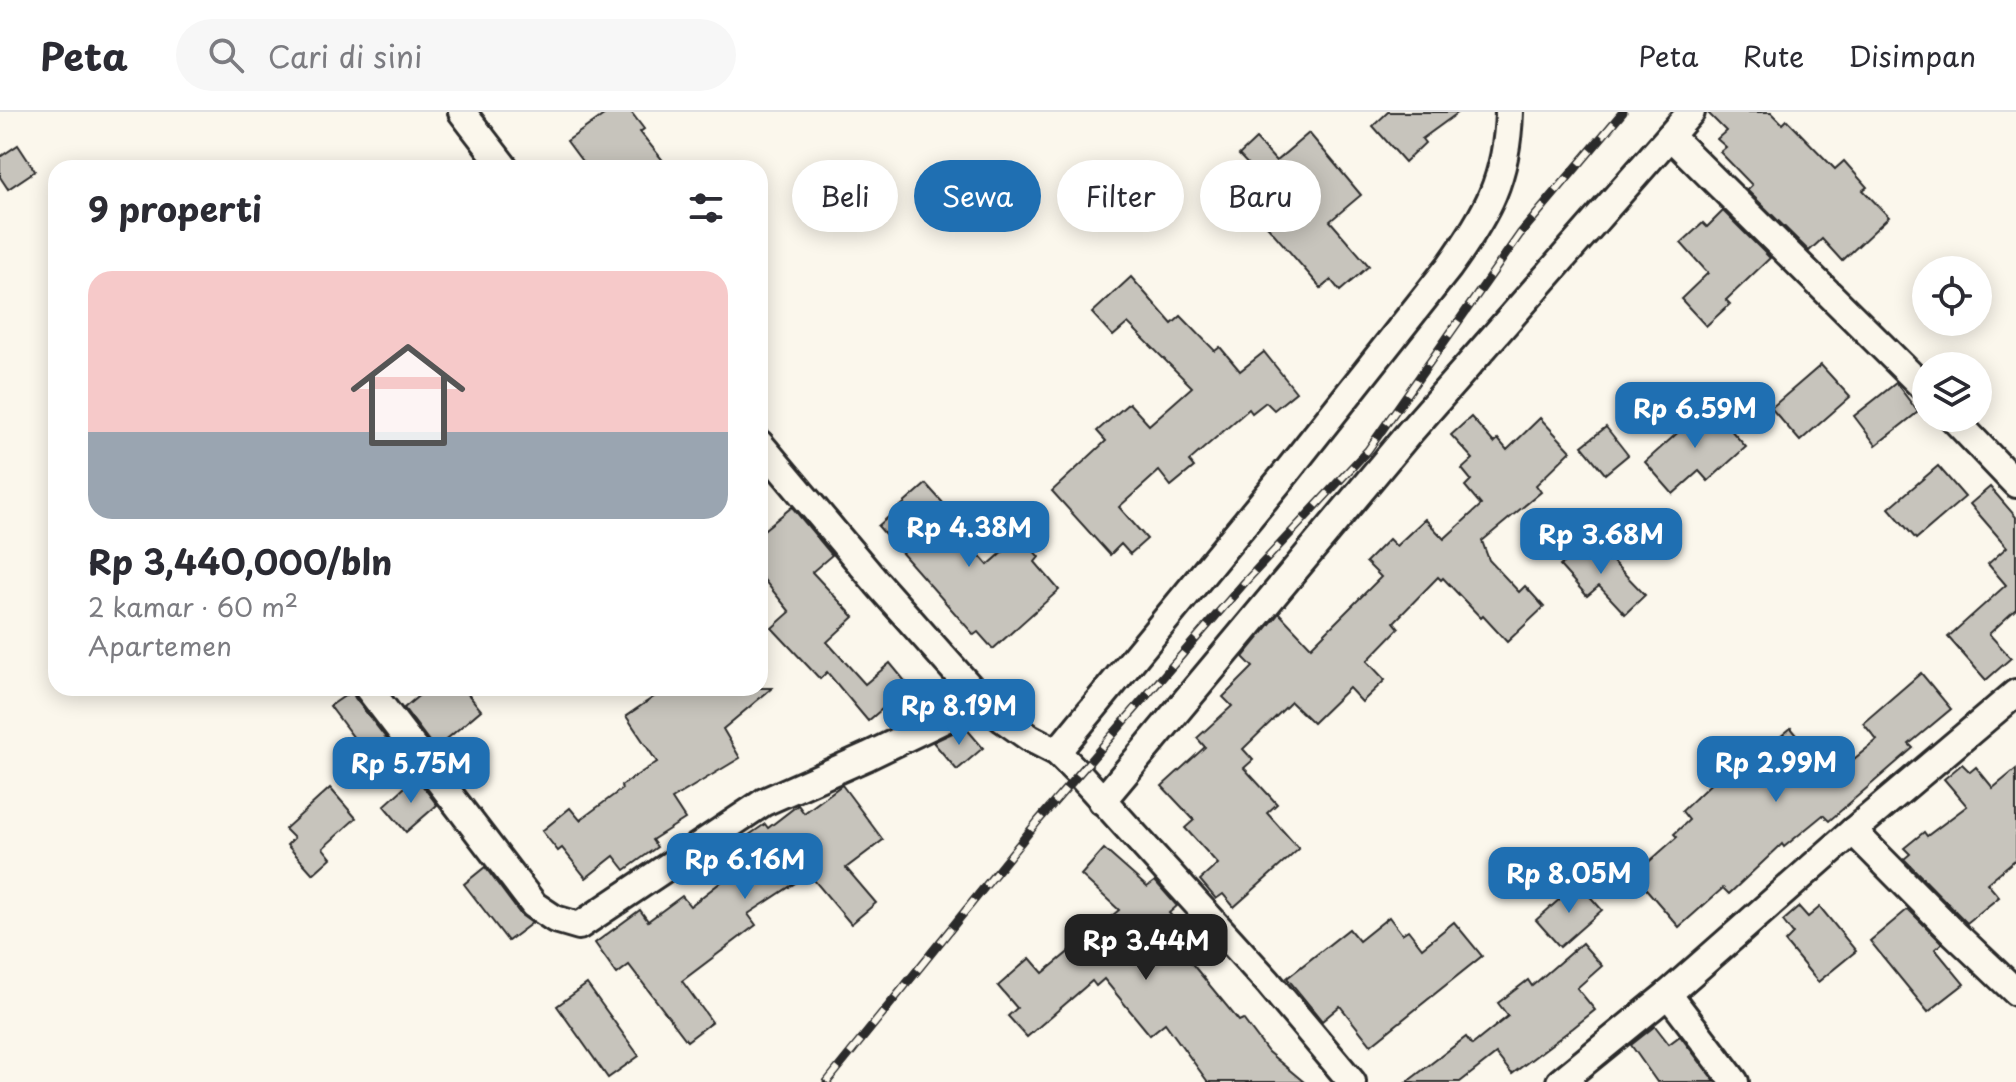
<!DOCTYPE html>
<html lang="id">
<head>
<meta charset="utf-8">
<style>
	:root { --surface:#fff; --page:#f7f7f7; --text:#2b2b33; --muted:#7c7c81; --line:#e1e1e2; --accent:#1f6fb2 }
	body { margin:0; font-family:"Playpen Sans",sans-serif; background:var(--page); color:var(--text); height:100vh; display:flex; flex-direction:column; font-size:30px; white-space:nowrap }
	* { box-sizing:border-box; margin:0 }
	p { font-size:26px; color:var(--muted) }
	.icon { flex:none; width:44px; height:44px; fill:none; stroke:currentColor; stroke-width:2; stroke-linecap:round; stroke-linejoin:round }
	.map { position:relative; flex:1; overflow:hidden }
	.panel { position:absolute; left:48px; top:48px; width:720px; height:536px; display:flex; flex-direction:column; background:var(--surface); border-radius:24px; box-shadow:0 4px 20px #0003 }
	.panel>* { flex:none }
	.hud { position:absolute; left:792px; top:48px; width:760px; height:72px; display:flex; gap:16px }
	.controls { position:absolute; left:1912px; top:144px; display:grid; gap:16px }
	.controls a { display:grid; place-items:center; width:80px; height:80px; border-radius:50%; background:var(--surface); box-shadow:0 4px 20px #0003; font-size:40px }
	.price { position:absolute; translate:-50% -68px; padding:0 18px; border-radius:16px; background:var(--accent); color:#fff; font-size:26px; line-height:52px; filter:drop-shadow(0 2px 4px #0008) }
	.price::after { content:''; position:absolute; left:50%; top:48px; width:24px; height:18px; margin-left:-12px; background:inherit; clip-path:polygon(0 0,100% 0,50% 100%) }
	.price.current { background:#222; color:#fff }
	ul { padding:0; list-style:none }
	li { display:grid; align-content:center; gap:16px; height:424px; padding:0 40px }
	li+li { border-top:2px solid var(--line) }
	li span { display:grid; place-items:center; height:248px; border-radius:24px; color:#555 }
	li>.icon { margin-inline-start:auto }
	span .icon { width:144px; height:144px; fill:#fffc; stroke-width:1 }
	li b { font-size:34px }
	h2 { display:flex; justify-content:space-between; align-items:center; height:96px; padding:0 40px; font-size:34px }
	.tag { padding:0 28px; border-radius:36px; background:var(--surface); box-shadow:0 4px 20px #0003; font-size:28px; line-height:72px }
	.tag.current { background:var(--accent); color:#fff }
	header { display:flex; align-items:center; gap:48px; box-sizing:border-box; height:112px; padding:0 40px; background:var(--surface); border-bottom:2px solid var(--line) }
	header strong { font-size:38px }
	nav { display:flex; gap:44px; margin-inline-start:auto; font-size:28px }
	.search { width:560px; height:72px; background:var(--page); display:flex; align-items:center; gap:20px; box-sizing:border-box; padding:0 28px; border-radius:44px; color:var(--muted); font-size:30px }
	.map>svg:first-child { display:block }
	.building { fill:#c7c4bc; stroke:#2b2b2b; stroke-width:2 }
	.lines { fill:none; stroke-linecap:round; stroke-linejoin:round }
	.minor-casing { stroke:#2b2b2b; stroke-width:32 }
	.minor { stroke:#fbf7ec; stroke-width:26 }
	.rail-casing { stroke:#2b2b2b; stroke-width:9 }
	.rail { stroke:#fbf7ec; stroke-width:6; stroke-dasharray:18; stroke-linecap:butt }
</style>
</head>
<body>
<header>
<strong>Peta</strong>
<div class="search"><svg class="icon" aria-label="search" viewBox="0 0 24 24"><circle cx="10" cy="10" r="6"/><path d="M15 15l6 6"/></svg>Cari di sini</div>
<nav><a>Peta</a><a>Rute</a><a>Disimpan</a></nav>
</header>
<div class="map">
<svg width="2016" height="970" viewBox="0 0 2016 970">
	<rect width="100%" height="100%" fill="#fbf7ec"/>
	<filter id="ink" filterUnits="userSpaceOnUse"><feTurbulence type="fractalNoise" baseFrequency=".0125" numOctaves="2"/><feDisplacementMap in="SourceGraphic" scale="16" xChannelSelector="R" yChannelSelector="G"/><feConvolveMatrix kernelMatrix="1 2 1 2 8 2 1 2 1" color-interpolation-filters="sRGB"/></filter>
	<g filter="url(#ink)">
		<g class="building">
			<polygon points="608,0 631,0 644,17 640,20 669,56 587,56 567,29"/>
			<polygon points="1388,0 1459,0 1422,27 1425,31 1405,50 1373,14"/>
			<polygon points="1707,0 1771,0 1783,12 1787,8 1835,57 1844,49 1867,75 1863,78 1889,105 1842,149 1822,127 1809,139 1747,78 1752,73 1720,40 1726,35 1717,27 1726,19"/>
			<polygon points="1309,21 1361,83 1330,109 1369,154 1340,179 1331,168 1321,176 1249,93 1269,75 1239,43 1256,27 1276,49"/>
			<polygon points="18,33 35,59 8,77 0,65 0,45"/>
			<polygon points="1723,99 1770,146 1726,188 1730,192 1706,214 1681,187 1708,161 1681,131 1703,111 1707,115"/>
			<polygon points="1131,165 1172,212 1181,204 1215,239 1220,235 1240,259 1264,240 1296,280 1274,298 1266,290 1252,301 1249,297 1189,349 1194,355 1171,374 1159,359 1119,395 1147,427 1130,442 1121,432 1110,443 1052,379 1106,329 1097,319 1129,291 1149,313 1192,275 1128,211 1113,224 1092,201"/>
			<polygon points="1821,253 1850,285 1800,329 1771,296"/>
			<polygon points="1896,271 1918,300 1876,333 1854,304"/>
			<polygon points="1696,292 1713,312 1720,306 1746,335 1708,369 1699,359 1673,382 1645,350 1683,316 1676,309"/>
			<polygon points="1471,305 1494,331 1498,327 1507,338 1540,306 1571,339 1536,373 1541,380 1482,429 1489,448 1519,480 1525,474 1544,495 1507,530 1483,504 1481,506 1443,466 1441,468 1438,465 1394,510 1399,516 1367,549 1385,568 1362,590 1349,576 1313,611 1291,590 1243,637 1253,648 1244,656 1277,692 1267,701 1299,737 1234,795 1223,782 1216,787 1200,768 1218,752 1185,716 1194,708 1162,674 1205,635 1197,626 1232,594 1223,585 1253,555 1243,545 1279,501 1311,535 1381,465 1366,450 1389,427 1396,434 1425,407 1444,427 1481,393 1465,374 1471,368 1462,357 1473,347 1451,323"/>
			<polygon points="1606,315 1628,343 1605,362 1582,334"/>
			<polygon points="1938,354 1965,385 1916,427 1889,396"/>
			<polygon points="926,372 953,402 948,407 988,453 1021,424 1039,445 1035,450 1059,478 993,537 978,520 974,523 878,414"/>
			<polygon points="1990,375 2016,405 2016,497 1989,522 2011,546 1986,568 1948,525 2006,473 1988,452 2007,435 1970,392"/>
			<polygon points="792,395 832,443 812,460 854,505 827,530 865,572 890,551 909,574 868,609 827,560 820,567 772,516 790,500 760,463 760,421"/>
			<polygon points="1590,426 1645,483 1625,502 1599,474 1587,484 1560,454"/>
			<polygon points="1921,561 1951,597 1909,632 1913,636 1829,709 1823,703 1784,735 1782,732 1729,782 1723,776 1679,815 1634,763 1677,725 1674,722 1689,708 1682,699 1721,662 1720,661 1744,639 1752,648 1791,616 1832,665 1877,628 1863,611"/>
			<polygon points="428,576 463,576 481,598 435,637 404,596"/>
			<polygon points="667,576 772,576 723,617 740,646 672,687 685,707 652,728 657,735 625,758 614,744 586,766 562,736 558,739 542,719 570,696 580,708 622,677 621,674 657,650 626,604"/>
			<polygon points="352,579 355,586 389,630 369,646 330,594"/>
			<polygon points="965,615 983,636 957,658 933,630"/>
			<polygon points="1962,652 1970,660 1976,655 1993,676 2016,657 2016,747 1987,771 1999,785 1967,811 1904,747 1910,742 1904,736 1924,720 1927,724 1967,694 1944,667"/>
			<polygon points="416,665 437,693 406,720 384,694"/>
			<polygon points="842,673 883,728 846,756 876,791 851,812 809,762 748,802 756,813 682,869 712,910 687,929 629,853 617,862 595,831 640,798 648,809 682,784 690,794 739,756 727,738 765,712 768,716 798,693 804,701"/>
			<polygon points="330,676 356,706 323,736 331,746 313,762 287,733 294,726 285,717"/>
			<polygon points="1104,737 1147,775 1155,769 1177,794 1169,801 1176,809 1169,814 1188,838 1184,842 1239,909 1243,907 1268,940 1304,970 1208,970 1165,911 1150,923 1104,867 1096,874 1092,869 1027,925 1008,904 1017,896 998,874 1030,846 1043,861 1119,798 1081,763"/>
			<polygon points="485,755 521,803 532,811 508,829 464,772"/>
			<polygon points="1578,771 1602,798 1560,835 1536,808"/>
			<polygon points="1799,795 1808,805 1820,795 1856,839 1818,870 1785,830 1793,822 1783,809"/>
			<polygon points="1908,797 1942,831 1935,837 1964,872 1928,900 1870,829"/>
			<polygon points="1389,805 1402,822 1408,818 1422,836 1454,810 1482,844 1371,933 1340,894 1322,909 1287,866 1349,817 1359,829"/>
			<polygon points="1582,831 1602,854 1577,876 1595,898 1573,916 1512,962 1496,942 1460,970 1407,970 1466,925 1472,933 1508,904 1498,891 1528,868 1532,874"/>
			<polygon points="587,872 639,944 608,966 557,894"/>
			<polygon points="1655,914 1669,932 1680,924 1715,970 1657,970 1631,933"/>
		</g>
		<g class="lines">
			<g class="minor-casing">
				<g id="minor">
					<polyline points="462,0 505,56"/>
					<polyline points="1670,24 1926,278"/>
					<polyline points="1953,306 2016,372"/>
					<polyline points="760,332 877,471 982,589 1003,607 1030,626 1057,640 1079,662 1268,870 1352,970"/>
					<polyline points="368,576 534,793 555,807 579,814 764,690 868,644 982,589"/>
					<path d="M 1057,640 L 1286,361 L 1449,155 C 1487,102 1507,67 1509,0"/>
					<polyline points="1102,689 1409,321 1691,0"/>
					<polyline points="1853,719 1955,822 2016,880"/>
					<polyline points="1668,882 1735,970"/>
					<polyline points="1560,970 1668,882 1853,719 2016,581"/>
				</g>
			</g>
			<use href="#minor" class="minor"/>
			<g class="rail-casing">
				<polyline id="rail" points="827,970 1038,709 1245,470 1368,338 1520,122 1623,0"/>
			</g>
			<use href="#rail" class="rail"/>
		</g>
	</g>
</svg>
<div class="controls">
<a><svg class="icon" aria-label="locate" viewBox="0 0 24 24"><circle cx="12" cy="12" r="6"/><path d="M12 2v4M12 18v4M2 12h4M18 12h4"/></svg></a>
<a><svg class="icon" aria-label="layers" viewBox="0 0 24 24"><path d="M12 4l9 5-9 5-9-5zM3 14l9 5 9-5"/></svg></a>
</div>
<b class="price" style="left:1695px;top:338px">Rp 6.59M</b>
<b class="price" style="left:969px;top:457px">Rp 4.38M</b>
<b class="price" style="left:1601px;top:464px">Rp 3.68M</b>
<b class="price" style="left:959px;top:635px">Rp 8.19M</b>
<b class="price" style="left:1776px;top:692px">Rp 2.99M</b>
<b class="price" style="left:411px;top:693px">Rp 5.75M</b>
<b class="price" style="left:745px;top:789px">Rp 6.16M</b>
<b class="price" style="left:1569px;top:803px">Rp 8.05M</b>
<b class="price current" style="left:1146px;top:870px">Rp 3.44M</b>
<div class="hud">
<a class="tag">Beli</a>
<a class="tag current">Sewa</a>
<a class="tag">Filter</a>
<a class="tag">Baru</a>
</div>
<section class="panel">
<h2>9 properti<svg class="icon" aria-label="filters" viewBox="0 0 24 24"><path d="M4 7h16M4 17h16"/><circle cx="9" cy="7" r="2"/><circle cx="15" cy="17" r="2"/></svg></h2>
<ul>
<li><span style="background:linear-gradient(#f6c9c9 65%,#9aa5b1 0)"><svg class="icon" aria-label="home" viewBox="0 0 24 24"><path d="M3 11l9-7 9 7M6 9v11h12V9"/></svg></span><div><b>Rp 3,440,000/bln</b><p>2 kamar · 60 m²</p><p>Apartemen</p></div></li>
</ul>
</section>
</div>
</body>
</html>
